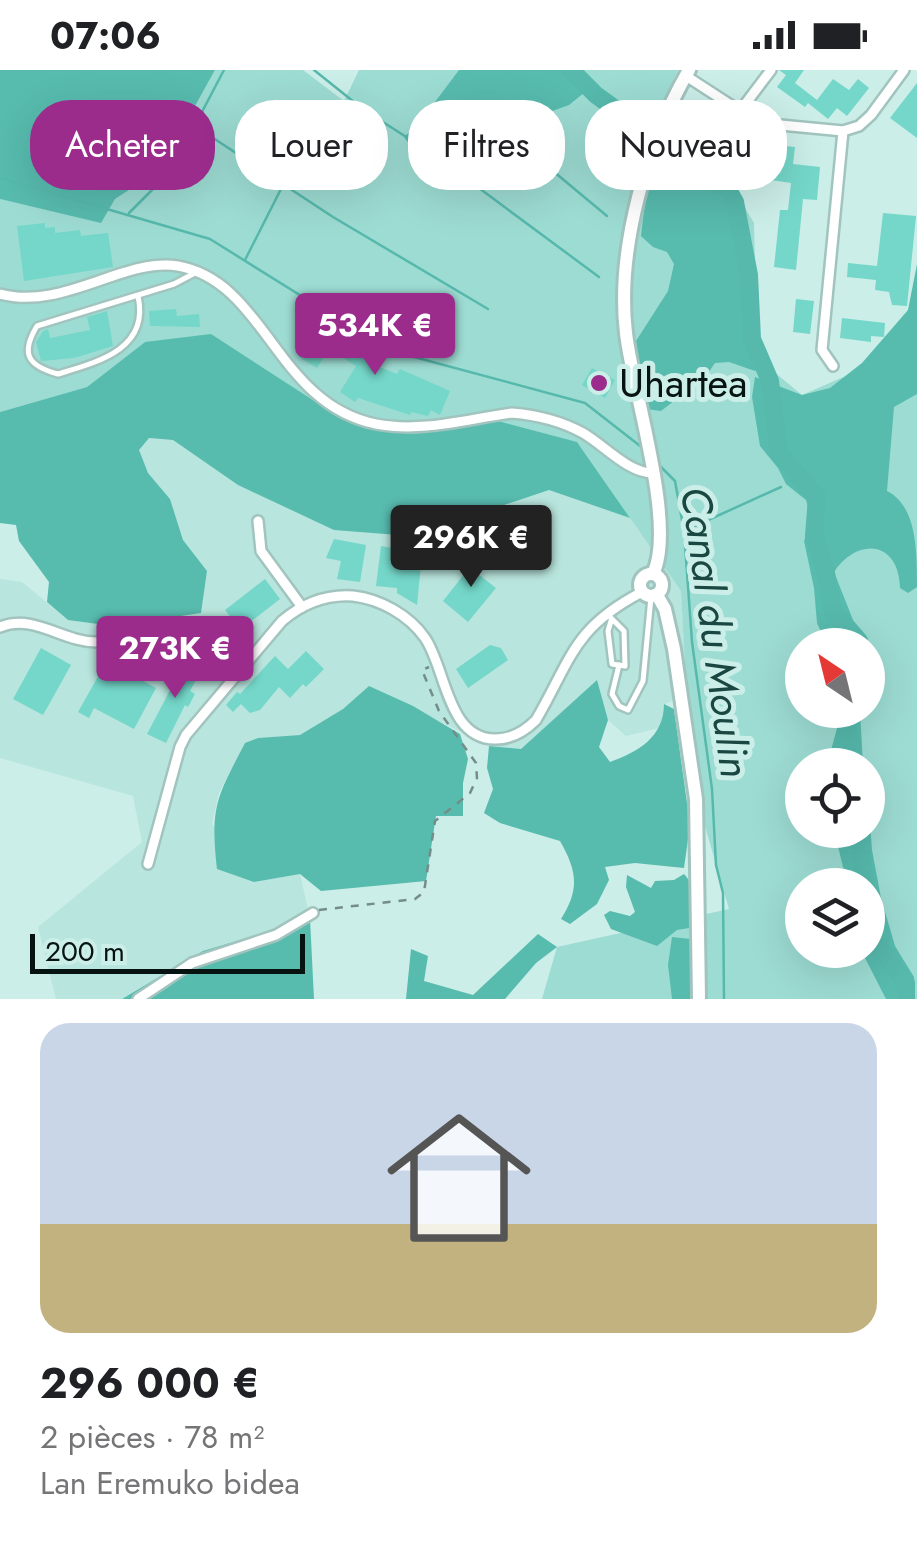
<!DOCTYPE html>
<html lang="fr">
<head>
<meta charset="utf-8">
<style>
	:root { --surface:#fff; --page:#f6f6f6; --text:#202124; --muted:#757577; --line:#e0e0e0; --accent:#9b2c8c }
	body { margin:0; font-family:Jost,sans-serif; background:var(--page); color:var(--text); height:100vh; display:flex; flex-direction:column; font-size:38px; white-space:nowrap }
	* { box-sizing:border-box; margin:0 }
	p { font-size:32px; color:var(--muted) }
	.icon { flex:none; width:55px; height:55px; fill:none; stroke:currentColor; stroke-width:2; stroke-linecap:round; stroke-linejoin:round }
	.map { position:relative; height:929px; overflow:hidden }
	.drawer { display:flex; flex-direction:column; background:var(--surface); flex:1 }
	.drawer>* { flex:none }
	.hud { position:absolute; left:30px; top:30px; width:858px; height:90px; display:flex; gap:20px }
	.needle { width:65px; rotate:325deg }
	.buttons { position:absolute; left:785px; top:558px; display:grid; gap:20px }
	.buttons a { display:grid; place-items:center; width:100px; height:100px; border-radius:50%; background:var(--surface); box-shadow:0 10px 40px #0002; font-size:50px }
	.scale { position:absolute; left:30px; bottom:25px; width:275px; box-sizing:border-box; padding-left:10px; border:5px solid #061311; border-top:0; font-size:28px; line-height:35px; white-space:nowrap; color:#061311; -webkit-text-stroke:8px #cbeee8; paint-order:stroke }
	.price { position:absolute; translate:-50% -85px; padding:0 22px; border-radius:10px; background:var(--accent); color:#fff; font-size:32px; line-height:65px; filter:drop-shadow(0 2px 5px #0008) }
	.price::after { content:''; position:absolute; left:50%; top:60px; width:30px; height:22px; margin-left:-15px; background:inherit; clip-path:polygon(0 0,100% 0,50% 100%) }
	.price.on { background:#222; color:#fff }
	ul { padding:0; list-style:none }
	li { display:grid; align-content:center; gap:20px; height:530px; padding:0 40px }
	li+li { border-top:2px solid var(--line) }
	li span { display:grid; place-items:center; height:310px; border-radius:30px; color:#555 }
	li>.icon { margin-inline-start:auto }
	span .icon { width:180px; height:180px; fill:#fffc; stroke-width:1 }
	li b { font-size:42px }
	.chip { padding:0 35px; border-radius:40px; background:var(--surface); box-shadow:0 10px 40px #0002; font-size:35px; line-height:90px }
	.chip.on { background:var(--accent); color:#fff }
	.status { display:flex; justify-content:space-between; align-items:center; height:70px; padding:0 50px; background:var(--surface); direction:ltr }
	.status svg { height:28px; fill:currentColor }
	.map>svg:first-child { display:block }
	.built { fill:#b8e5dd }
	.green { fill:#9ddcd3; fill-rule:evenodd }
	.forest { fill:#57bbae }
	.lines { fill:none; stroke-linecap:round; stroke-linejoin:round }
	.stream { stroke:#56b9ac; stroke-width:2.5 }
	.river { stroke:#56b9ac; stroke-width:18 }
	.building { fill:#74d7c9 }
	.lane-casing { stroke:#a2c4be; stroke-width:10 }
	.street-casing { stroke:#a2c4be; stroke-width:14 }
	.secondary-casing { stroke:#a2c4be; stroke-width:18 }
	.path { stroke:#748d89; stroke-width:2.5; stroke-dasharray:8 8; stroke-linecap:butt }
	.lane { stroke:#fff; stroke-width:5 }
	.street { stroke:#fff; stroke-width:9 }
	.secondary { stroke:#fff; stroke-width:12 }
	.poi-dot { fill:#9b2c8c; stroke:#cbeee8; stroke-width:4 }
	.labels { text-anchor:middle; stroke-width:10; stroke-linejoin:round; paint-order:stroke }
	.poi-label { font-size:40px; fill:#061311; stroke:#cbeee8; text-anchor:start }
	.water-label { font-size:42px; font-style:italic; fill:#1a4741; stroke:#cbeee8 }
</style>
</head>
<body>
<div class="status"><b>07:06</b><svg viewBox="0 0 49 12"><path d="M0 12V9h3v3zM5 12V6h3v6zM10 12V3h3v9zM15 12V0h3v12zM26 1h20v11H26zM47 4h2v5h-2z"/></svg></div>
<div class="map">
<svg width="917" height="929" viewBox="0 0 917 929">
	<rect width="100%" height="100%" fill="#cbeee8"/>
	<polygon class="built" points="148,368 173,370 238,415 260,424 411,466 549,420 630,448 681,521 687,625 665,634 664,647 659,658 626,666 608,650 596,611 521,679 489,676 369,616 343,639 300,665 258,668 245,673 219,723 212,754 254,812 300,804 310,849 122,929 56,929 38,857 142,772 133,726 0,688 0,509 22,512 68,550 201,543 207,501 183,470 170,429 148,403 138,380"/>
	<path class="green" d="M 215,0 L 303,0 L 344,31 L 359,0 L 678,0 L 650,59 L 730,113 L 754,153 L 757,274 L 773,301 L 802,325 L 871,295 L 917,242 L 917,929 L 542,929 L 557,877 L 729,839 L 691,708 L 681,521 L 577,372 L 449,358 L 413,363 L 366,359 L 322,336 L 145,272 L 87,317 L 0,342 L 0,129 L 101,152 L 115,129 L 159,101 ZM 802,575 L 868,575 L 868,640 L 802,640 ZM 802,695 L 868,695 L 868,760 L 802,760 ZM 802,815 L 868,815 L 868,880 L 802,880 Z"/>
	<g class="forest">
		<polygon points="0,0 215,0 159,101 115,129 101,153 0,129"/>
		<polygon points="459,0 571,0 590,18 569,35 544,44 413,79 404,67 420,52"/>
		<path d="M 664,79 L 732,127 C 750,182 748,240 762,296 L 755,301 L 729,292 L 715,293 L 706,306 L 661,341 L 646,339 L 636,271 L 668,221 L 674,194 L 667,182 L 653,177 L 641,166 C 644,135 649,106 664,79 Z"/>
		<path d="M 917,194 L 917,324 L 894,337 L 887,421 C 917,436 917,481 917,517 L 908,523 L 900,518 C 899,470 857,467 834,502 L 855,555 L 867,568 L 866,575 L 827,575 L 817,553 L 814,518 L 804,471 L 812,450 L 806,430 L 786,414 L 778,398 L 760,376 L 752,327 L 755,307 L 802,325 L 830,318 L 862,293 L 908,240 Z"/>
		<polygon points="211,264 322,336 364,358 415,362 494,350 577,372 630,448 549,420 411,466 334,460 238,415 173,370 149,368 139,380 148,403 170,429 183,470 207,501 201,543 113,556 68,550 47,532 49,512 19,471 16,455 0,453 0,342 87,317 145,272"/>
		<path d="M 597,610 L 608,650 L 599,677 L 610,692 C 638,682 664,667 664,634 L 674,639 L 690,755 L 684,798 L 635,793 L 605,797 L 609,810 L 597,834 L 570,854 L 561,849 C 580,819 577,801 560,771 L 500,753 L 484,743 L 493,719 L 487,698 L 489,676 L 521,679 Z"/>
		<path d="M 369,616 L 413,636 L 460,664 L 468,689 L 463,713 L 463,746 L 436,746 L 426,811 L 321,821 L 300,804 L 254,812 L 217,799 C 210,736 217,727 245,673 L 258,668 L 300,665 L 343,639 Z"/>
		<polygon points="834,640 860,640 863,695 827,695 839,651"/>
		<polygon points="868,723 872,780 881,828 895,876 914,907 911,929 886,929 863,884 870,876 868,870 868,815 853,815 843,797 834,760 868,760"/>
		<path d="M 684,804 C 698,818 693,841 689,858 L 677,860 L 657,876 L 611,859 L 604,845 L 610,841 L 630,846 L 635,842 L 626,817 L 627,805 L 651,818 L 655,811 L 674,810 Z"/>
		<polygon points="310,849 314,929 122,929 203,881"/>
		<polygon points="538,864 557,877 536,893 505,929 406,929 411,879 428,886 424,911 473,925"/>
		<polygon points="672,867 690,869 692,929 672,929 668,895"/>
	</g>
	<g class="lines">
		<g class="stream">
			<polyline points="314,0 364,40 433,84 599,207"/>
			<polyline points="195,56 333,147 488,239"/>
			<polyline points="424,77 504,52 529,81 607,146"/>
			<polyline points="0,108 210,169 388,280 585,333 644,379"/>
			<polyline points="129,143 171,101 224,0"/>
			<polyline points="245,190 283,115 333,41"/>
			<polyline points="656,392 675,411 684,461 692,572 712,719 716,795 723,823 724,929"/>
			<polyline points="684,461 781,417"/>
		</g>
		<g class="river">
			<polyline points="571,0 596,25 621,43 628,53 709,111 727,118 735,132 749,205 752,269 770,311 779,383 817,427 814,466 826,503 833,541 859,571 856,575"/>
			<polyline points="841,640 852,675 854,695"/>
			<polyline points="860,760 864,815"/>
			<polyline points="868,862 906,913 906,929"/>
		</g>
	</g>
	<g class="building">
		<polygon points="779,0 804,0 795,13 817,30 833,9 849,20 858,9 869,18 847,46 837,38 828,49 808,33 805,37 777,17 786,5"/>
		<polygon points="917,13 917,68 890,48"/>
		<polygon points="700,49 741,75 729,93 736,97 730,109 674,73 682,61 689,66"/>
		<polygon points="774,75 795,77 793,94 820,97 817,130 803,129 796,200 774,197 780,140 788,140 791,113 771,110"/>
		<polygon points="883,143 916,146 907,236 892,235 889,222 875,220 876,210 847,207 848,193 877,196"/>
		<polygon points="45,153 45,158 55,157 55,163 80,160 81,166 108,163 113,197 24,211 17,156"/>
		<polygon points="796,229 814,231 810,264 793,262"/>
		<polygon points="176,239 177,246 199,244 200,257 150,256 149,241"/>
		<polygon points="107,241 113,276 74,288 41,291 36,272 43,261 48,259 50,268 90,260 87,247"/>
		<polygon points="842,248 885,253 884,267 871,266 871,272 840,268"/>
		<polygon points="319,254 361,279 358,283 377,296 397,304 400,299 450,321 440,345 431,340 428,346 411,342 410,345 358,328 355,332 340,322 356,296 329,279 317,298 299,287 311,268 303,263 307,255 316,260"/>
		<polygon points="592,298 615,310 605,328 582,315"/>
		<polygon points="442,458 456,479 431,498 422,485 417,535 397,523 397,518 376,516 381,476 399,479 398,488"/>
		<polygon points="334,469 366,475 360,512 337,509 341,491 326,488"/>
		<polygon points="484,479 493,486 478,504 496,518 468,552 443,531"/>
		<polygon points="265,509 280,529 249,553 254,559 241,569 232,557 236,554 225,540"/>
		<polygon points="490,575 501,578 508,590 468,618 456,599"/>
		<polygon points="41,578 71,595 43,645 13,629"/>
		<polygon points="306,581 324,599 306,617 303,614 290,628 279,617 260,640 250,643 241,634 233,642 226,635 237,622 240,624 275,586 288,599"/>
		<polygon points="177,588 201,601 190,621 195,624 188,637 185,635 166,673 147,664 178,605 170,601"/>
		<polygon points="105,594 125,605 130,596 147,605 143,611 156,618 134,659 94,638 89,648 78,642"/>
	</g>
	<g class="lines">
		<g class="lane-casing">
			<g id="lane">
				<path d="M 138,226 C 150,279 98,292 58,304 C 28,296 20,284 37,256 L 174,214 L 193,204"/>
				<polyline points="606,543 624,561 625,596 612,594 608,561 611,551"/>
				<polyline points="619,595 612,624 619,636 628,640 643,611 651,527"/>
			</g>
		</g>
		<g class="street-casing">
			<g id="street">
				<polyline points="686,6 740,41 770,54 843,61 859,56 871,45 904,0"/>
				<polyline points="740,41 771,0"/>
				<path d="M 0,224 C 63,241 124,187 178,196 C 266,212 276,334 376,354 C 422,363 467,349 512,343 C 537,345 561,351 583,363 C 604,375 628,403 653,403"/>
				<polyline points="833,296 822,280 843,61"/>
				<polyline points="258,451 261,481 302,537"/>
				<path d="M 0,557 C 35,543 63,573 98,572 C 129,571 158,554 190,564 C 209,570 224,590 238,603"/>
				<path d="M 148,794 L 180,677 L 186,665 L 282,551 C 302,534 326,524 353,526 C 380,529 409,545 425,568 C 446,598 447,670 496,669 C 512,669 525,661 536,650 C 572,588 573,558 642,522"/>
				<polyline points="138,929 192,893 276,865 313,843"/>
			</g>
		</g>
		<g class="secondary-casing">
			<g id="secondary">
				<circle cx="651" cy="515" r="11"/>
				<path d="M 653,504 C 677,455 632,320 626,263 C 616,180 647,72 689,0"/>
				<polyline points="657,525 665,539 674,579 696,729 699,929"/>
			</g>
		</g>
		<polyline class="path" points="319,840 415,829 424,822 435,751 470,723 477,708 476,693 439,641 422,600 429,597"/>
		<use href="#lane" class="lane"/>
		<use href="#street" class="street"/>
		<use href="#secondary" class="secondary"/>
	</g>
	<circle class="poi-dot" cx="599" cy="313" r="10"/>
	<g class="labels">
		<g class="poi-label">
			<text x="619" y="327">Uhartea</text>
		</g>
		<g class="water-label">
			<text transform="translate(716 562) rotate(82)" y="15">Canal du Moulin</text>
		</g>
	</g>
</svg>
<div class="buttons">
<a><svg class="needle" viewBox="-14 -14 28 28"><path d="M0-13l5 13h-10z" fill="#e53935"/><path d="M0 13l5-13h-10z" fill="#757577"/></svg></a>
<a><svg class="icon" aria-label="locate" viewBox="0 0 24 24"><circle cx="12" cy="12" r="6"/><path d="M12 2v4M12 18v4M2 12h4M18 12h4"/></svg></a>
<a><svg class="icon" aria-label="layers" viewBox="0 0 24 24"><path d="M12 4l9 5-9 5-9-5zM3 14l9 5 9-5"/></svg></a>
</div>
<div class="scale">200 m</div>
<b class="price" style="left:375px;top:308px">534K €</b>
<b class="price on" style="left:471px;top:520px">296K €</b>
<b class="price" style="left:175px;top:631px">273K €</b>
<div class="hud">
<a class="chip on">Acheter</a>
<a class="chip">Louer</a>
<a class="chip">Filtres</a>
<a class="chip">Nouveau</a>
</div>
</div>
<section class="drawer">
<ul>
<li><span style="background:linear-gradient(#c9d6e8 65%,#c2b280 0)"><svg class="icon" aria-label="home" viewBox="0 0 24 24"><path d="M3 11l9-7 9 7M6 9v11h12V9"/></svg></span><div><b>296 000 €</b><p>2 pièces · 78 m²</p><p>Lan Eremuko bidea</p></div></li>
</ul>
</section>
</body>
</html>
